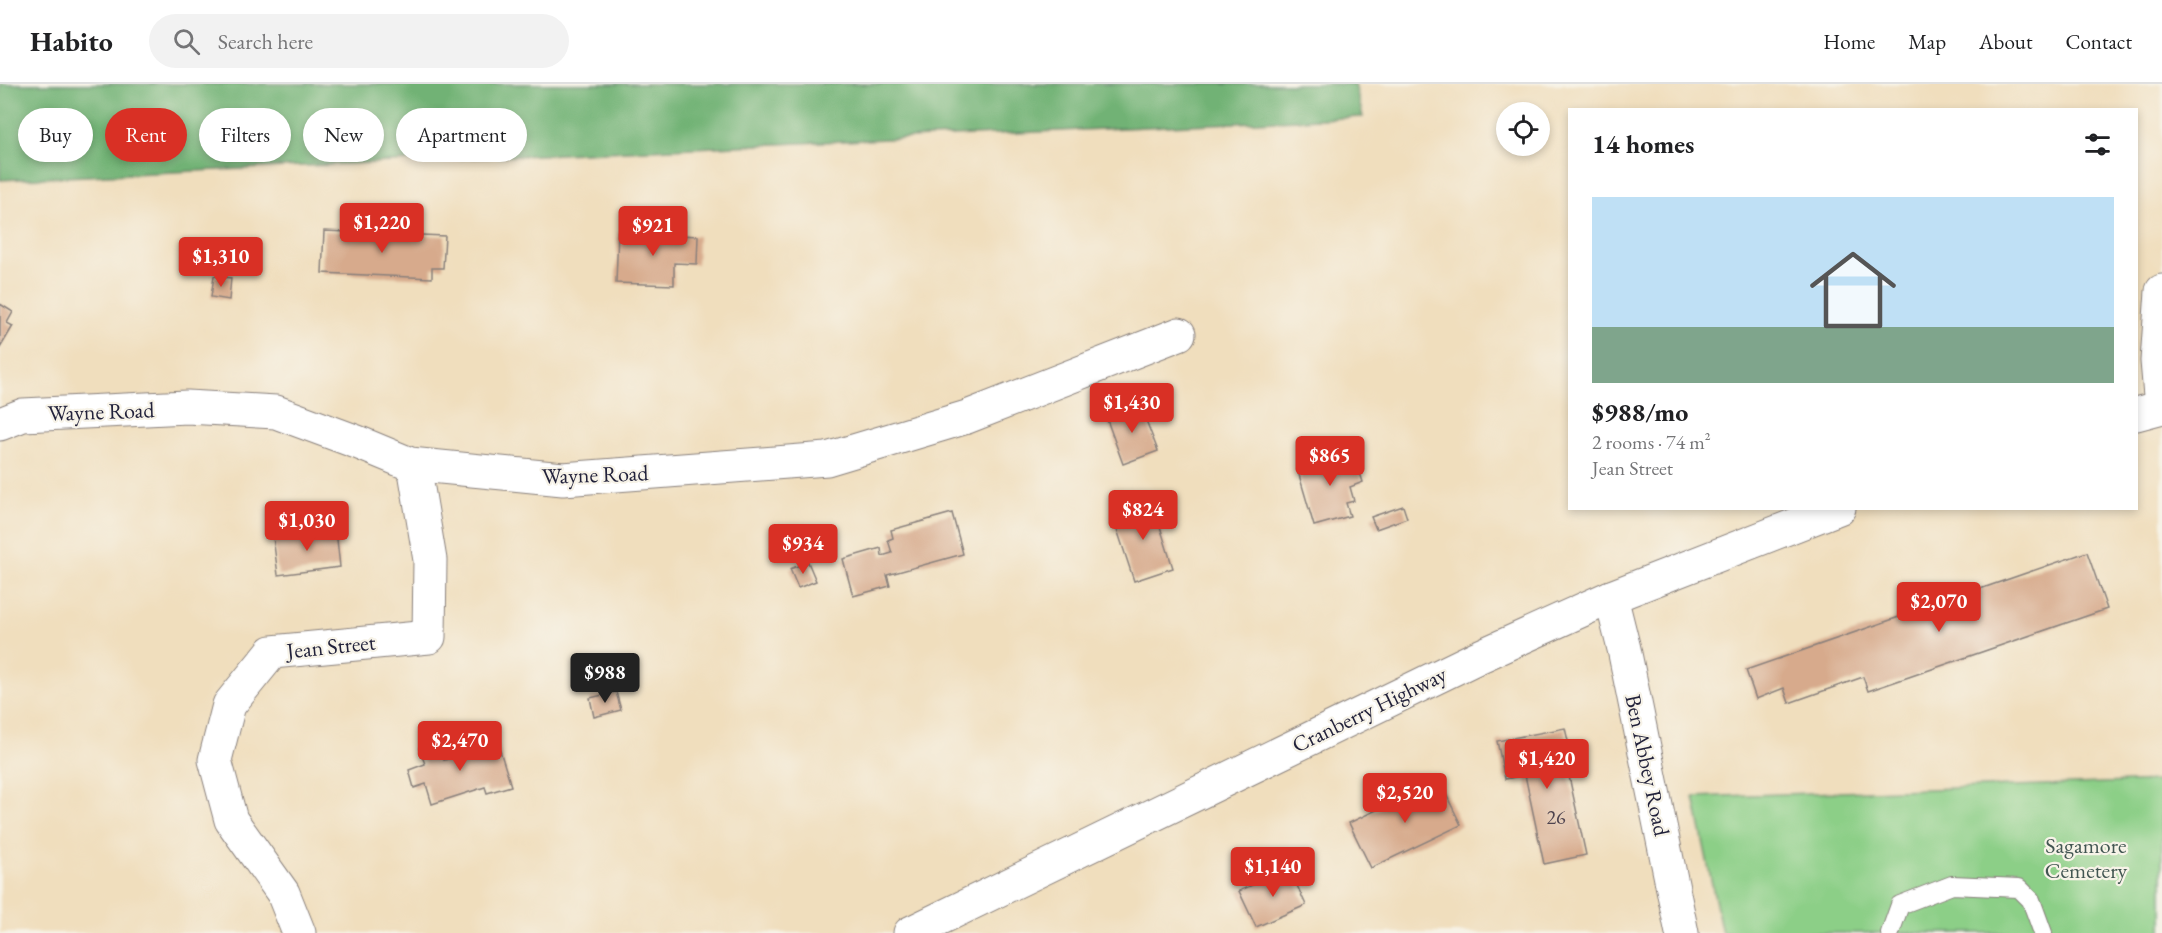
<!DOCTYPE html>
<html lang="en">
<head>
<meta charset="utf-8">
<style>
	:root { --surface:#fff; --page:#f2f2f2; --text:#202124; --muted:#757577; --line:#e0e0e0; --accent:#d93025 }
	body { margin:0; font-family:"EB Garamond",serif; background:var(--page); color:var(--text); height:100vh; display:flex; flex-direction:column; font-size:22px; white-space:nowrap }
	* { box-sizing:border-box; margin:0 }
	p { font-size:20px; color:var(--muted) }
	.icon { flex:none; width:33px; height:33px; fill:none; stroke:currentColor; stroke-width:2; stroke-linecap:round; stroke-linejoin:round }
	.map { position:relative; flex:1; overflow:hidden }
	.sheet { position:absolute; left:1568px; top:24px; width:570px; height:402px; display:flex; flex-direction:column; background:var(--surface); border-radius:0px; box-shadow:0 3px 9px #0003 }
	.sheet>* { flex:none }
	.guide { position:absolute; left:18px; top:24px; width:570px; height:54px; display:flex; gap:12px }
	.tools { position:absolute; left:1496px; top:18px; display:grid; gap:12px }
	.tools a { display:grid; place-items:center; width:54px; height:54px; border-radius:50%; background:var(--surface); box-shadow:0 3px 9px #0003; font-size:30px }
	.price { position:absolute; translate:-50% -51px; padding:0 14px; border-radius:6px; background:var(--accent); color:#fff; font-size:20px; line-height:39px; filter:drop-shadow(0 2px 3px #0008) }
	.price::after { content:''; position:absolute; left:50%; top:36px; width:18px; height:14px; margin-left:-9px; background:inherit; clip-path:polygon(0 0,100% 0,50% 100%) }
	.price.current { background:#222; color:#fff }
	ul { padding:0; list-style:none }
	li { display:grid; align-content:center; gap:12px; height:318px; padding:0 24px }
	li span { display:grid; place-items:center; height:186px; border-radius:0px; color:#555 }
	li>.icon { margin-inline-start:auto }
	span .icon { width:108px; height:108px; fill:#fffc; stroke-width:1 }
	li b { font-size:26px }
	h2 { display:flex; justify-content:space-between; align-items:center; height:72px; padding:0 24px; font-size:26px }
	.pill { padding:0 21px; border-radius:27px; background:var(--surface); box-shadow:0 3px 9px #0003; font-size:21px; line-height:54px }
	.pill.current { background:var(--accent); color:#fff }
	header { display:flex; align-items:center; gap:36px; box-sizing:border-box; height:84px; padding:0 30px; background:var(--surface); border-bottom:2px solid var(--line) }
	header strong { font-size:28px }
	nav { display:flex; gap:33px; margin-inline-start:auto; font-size:21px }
	.search { width:420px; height:54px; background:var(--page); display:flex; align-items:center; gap:15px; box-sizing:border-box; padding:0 21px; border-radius:33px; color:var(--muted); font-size:22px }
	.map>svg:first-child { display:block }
	.green { fill:#8ccf87; stroke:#577861; stroke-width:1.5 }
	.forest { fill:#71b274; stroke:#4a6a58; stroke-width:1.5 }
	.building { fill:#d7aa8c }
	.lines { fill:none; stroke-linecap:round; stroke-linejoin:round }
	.service-casing { stroke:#89807c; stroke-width:20 }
	.minor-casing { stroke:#89807c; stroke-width:35 }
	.tertiary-casing { stroke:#89807c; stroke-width:35 }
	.secondary-casing { stroke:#89807c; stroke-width:35 }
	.service { stroke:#fff; stroke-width:18 }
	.minor { stroke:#fff; stroke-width:33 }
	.tertiary { stroke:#fff; stroke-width:33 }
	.secondary { stroke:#fff; stroke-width:33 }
	.labels { text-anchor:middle; stroke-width:4.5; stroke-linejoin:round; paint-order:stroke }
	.number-label { font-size:20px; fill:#4f444f }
	.street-label { font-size:22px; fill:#22223b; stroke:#f7f3e8 }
	.park-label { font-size:22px; fill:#425652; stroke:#f7f3e8 }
</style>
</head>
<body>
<header>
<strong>Habito</strong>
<div class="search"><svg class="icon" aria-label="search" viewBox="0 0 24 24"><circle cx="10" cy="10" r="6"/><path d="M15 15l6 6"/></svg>Search here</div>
<nav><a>Home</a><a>Map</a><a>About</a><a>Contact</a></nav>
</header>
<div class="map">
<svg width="2162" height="849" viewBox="0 0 2162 849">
	<rect width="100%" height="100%" fill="#f7f3e8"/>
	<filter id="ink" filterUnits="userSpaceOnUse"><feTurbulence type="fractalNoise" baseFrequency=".0167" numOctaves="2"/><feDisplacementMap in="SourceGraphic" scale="12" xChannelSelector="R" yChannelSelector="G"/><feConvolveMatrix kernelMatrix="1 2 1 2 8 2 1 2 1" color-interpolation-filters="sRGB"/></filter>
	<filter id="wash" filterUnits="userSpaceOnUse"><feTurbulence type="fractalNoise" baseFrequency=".008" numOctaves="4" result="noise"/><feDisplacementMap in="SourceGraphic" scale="24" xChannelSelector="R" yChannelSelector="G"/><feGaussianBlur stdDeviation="1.35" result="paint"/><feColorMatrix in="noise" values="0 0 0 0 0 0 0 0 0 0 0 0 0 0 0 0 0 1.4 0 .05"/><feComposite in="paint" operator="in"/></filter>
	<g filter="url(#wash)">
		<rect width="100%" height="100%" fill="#f0debd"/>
		<polygon class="green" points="2162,697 2162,849 1722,849 1694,713"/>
		<polygon class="forest" points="0,0 1355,0 1363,33 0,96"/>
		<g id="blocks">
			<g class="building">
				<polygon points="324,147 445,152 443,184 432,184 432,194 322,189"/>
				<polygon points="618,148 698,152 697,180 674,179 674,201 616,199"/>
				<polygon points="214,192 231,194 229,216 211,213"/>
				<polygon points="0,220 13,228 7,239 13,242 0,264"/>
				<polygon points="1140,321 1158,367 1123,380 1106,333"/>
				<polygon points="1353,368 1363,398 1350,403 1354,417 1346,419 1350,432 1314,442 1297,384"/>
				<polygon points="1152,417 1173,484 1134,497 1112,430"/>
				<polygon points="1403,422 1407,434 1376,445 1371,433"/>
				<polygon points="952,429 963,470 887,491 890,502 853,512 843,475 881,464 882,472 892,469 888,456 893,454 891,446"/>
				<polygon points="336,446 340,483 278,491 273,453"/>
				<polygon points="2087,468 2107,525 1868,607 1863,593 1789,619 1784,604 1756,615 1746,586"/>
				<polygon points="808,478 816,497 798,504 790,485"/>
				<polygon points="616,608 621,626 594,633 590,614"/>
				<polygon points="1565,644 1574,683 1567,683 1586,771 1544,780 1525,691 1505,695 1497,657"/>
				<polygon points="439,658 444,676 498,660 511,702 487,709 485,703 432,720 426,700 414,704 409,686 425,680 419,664"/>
				<polygon points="1439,696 1461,741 1371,784 1349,739"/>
				<polygon points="1289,784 1306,821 1256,843 1239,807"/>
			</g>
		</g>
	</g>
	<g filter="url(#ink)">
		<use href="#blocks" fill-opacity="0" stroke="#89807c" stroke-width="1.5"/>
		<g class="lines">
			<g class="service-casing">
				<polyline id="service" points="1890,849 1900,821 1952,801 2019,804 2031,816 2043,849"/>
			</g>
			<g class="minor-casing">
				<g id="minor">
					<polyline points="2161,323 2157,277 2162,207"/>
					<polyline points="0,340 23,331 187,323 276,328 357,358 410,380 563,395 827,375 967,333 1179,250"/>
					<polyline points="299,849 283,809 231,736 215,676 229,621 272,568 429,553 430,476 414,381"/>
				</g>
			</g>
			<g class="tertiary-casing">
				<polyline id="tertiary" points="1611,513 1624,565 1682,849"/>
			</g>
			<g class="secondary-casing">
				<g id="secondary">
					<polyline points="2136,330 2162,323"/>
					<polyline points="910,849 1476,574 1611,513 1839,424"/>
				</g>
			</g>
			<use href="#service" class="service"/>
			<use href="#minor" class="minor"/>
			<use href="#tertiary" class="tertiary"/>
			<use href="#secondary" class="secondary"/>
		</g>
	</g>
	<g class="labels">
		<g class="number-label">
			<text x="1556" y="740">26</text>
		</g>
		<g class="street-label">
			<text transform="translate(101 327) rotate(-2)" y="8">Wayne Road</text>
			<text transform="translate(595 390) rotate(-2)" y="8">Wayne Road</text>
			<text transform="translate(331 562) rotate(-6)" y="8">Jean Street</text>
			<text transform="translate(1369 625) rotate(-26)" y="8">Cranberry Highway</text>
			<text transform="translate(1648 681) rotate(78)" y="8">Ben Abbey Road</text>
		</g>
		<g class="park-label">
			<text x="2086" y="769">Sagamore<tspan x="2086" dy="25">Cemetery</tspan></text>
		</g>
	</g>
</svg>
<div class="tools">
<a><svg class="icon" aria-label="locate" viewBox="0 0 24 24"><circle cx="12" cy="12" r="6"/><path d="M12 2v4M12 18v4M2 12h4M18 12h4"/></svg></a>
</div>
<b class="price" style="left:382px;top:170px">$1,220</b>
<b class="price" style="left:653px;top:173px">$921</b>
<b class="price" style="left:221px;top:204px">$1,310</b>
<b class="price" style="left:1132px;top:350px">$1,430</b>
<b class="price" style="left:1330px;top:403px">$865</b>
<b class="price" style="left:1143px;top:457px">$824</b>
<b class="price" style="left:307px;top:468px">$1,030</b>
<b class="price" style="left:803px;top:491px">$934</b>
<b class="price" style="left:1939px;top:549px">$2,070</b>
<b class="price current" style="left:605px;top:620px">$988</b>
<b class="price" style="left:460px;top:688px">$2,470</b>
<b class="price" style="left:1547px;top:706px">$1,420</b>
<b class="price" style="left:1405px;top:740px">$2,520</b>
<b class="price" style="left:1273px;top:814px">$1,140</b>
<div class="guide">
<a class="pill">Buy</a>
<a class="pill current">Rent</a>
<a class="pill">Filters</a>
<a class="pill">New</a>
<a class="pill">Apartment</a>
</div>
<section class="sheet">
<h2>14 homes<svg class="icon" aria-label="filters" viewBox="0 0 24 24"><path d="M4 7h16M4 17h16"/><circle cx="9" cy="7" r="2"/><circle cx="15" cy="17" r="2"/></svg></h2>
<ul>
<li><span style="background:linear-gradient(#bfe0f5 70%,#7fa58c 0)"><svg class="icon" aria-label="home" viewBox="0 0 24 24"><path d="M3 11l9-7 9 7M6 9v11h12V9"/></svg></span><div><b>$988/mo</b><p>2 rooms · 74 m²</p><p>Jean Street</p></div></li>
</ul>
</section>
</div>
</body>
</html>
